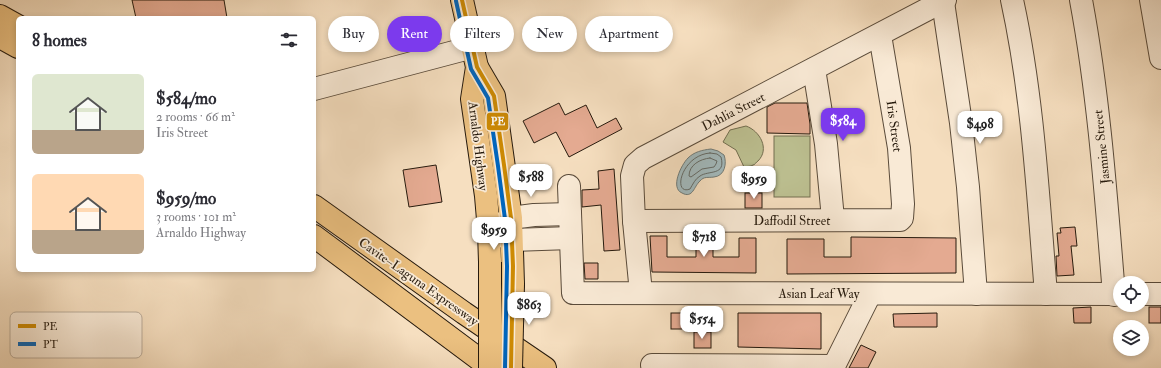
<!DOCTYPE html>
<html lang="en">
<head>
<meta charset="utf-8">
<style>
	:root { --surface:#fff; --page:#f2f2f3; --text:#2b2b33; --muted:#7c7c81; --accent:#7c3aed }
	body { margin:0; font-family:"IM FELL Double Pica",serif; background:var(--page); color:var(--text); height:100vh; display:flex; flex-direction:column; font-size:15px; white-space:nowrap }
	* { box-sizing:border-box; margin:0 }
	p { font-size:13px; color:var(--muted) }
	.icon { flex:none; width:22px; height:22px; fill:none; stroke:currentColor; stroke-width:2; stroke-linecap:round; stroke-linejoin:round }
	.map { position:relative; flex:1; overflow:hidden }
	.details { position:absolute; left:16px; top:16px; width:300px; height:256px; display:flex; flex-direction:column; background:var(--surface); border-radius:6px; box-shadow:0 2px 6px #0003 }
	.details>* { flex:none }
	.hud { position:absolute; left:328px; top:16px; width:380px; height:36px; display:flex; gap:8px }
	.buttons { position:absolute; left:1113px; top:276px; display:grid; gap:8px }
	.buttons a { display:grid; place-items:center; width:36px; height:36px; border-radius:50%; background:var(--surface); box-shadow:0 2px 6px #0003; font-size:20px }
	.price { position:absolute; translate:-50% -34px; padding:0 9px; border-radius:8px; background:#fff; color:#222; font-size:13px; line-height:26px; filter:drop-shadow(0 1px 2px #0008) }
	.price::after { content:''; position:absolute; left:50%; top:24px; width:12px; height:9px; margin-left:-6px; background:inherit; clip-path:polygon(0 0,100% 0,50% 100%) }
	.price.active { background:var(--accent); color:#fff }
	ul { padding:0; list-style:none }
	li { display:flex; align-items:center; gap:12px; height:100px; padding:0 16px }
	li span { display:grid; place-items:center; flex:none; width:112px; height:80px; border-radius:6px; color:#555 }
	li>.icon { margin-inline-start:auto }
	span .icon { width:48px; height:48px; fill:#fffc; stroke-width:1 }
	li b { font-size:17px }
	h2 { display:flex; justify-content:space-between; align-items:center; height:48px; padding:0 16px; font-size:17px }
	.pill { padding:0 14px; border-radius:18px; background:var(--surface); box-shadow:0 2px 6px #0003; font-size:14px; line-height:36px }
	.pill.active { background:var(--accent); color:#fff }
	.map>svg:first-child { display:block }
	.green { fill:#bdc192; stroke:#726e50 }
	.water { fill:#a2babe; stroke:#707a77 }
	.lines { fill:none; stroke-linecap:round; stroke-linejoin:round }
	.shore { stroke:#646a66; stroke-width:1 }
	.building { fill:#e4aa91; stroke:#261a0d }
	.minor-casing { stroke:#5a4b3a; stroke-width:24 }
	.major-casing { stroke:#261a0d; stroke-width:24 }
	.highway-casing { stroke:#261a0d; stroke-width:24 }
	.minor { stroke:#f9ead6; stroke-width:22 }
	.major { stroke:#ebc080; stroke-width:22 }
	.highway { stroke:#ebc080; stroke-width:22 }
	.major-bridge-casing { stroke:#261a0d; stroke-width:24; stroke-linecap:butt }
	.major-bridge { stroke:#ebc080; stroke-width:22 }
	.bus-1-casing { stroke:#f9ead6; stroke-width:7 }
	.bus-2-casing { stroke:#f9ead6; stroke-width:7 }
	.bus-1 { stroke:#cd8a03; stroke-width:4 }
	.bus-2 { stroke:#0065bd; stroke-width:4 }
	.labels { text-anchor:middle; stroke-width:3.5; stroke-linejoin:round; paint-order:stroke }
	.street-label { font-size:13px; fill:#261a0d; stroke:#f9ead6 }
	.key { fill:#f9ead6; stroke:#baac9a; stroke-width:1 }
	.key-label { font-size:11px; fill:#261a0d }
	.line-badge { stroke:#f9ead6; stroke-width:1.5 }
	.badge-label { font-size:11px; text-anchor:middle; font-weight:bold; fill:#fff }
</style>
</head>
<body>
<div class="map">
<svg width="1161" height="368" viewBox="0 0 1161 368">
	<rect width="100%" height="100%" fill="#f6dfc0"/>
	<filter id="stains"><feTurbulence type="fractalNoise" baseFrequency=".005" numOctaves="4"/><feColorMatrix values="0 0 0 0 .2 0 0 0 0 .09 0 0 0 0 .02 0 0 0 .5 -.17"/></filter>
	<radialGradient id="worn" r=".72"><stop offset=".6" stop-color="#630" stop-opacity="0"/><stop offset="1" stop-color="#630" stop-opacity=".3"/></radialGradient>
	<g class="green">
		<path d="M 746,126 C 760,131 770,149 758,161 C 756,162 755,165 753,165 C 751,167 746,166 744,167 L 736,150 L 723,142 L 730,130 Z"/>
		<rect x="774" y="136" width="36" height="61"/>
	</g>
	<path class="water" d="M 711,149 L 718,151 L 724,155 C 727,163 725,176 714,177 C 708,178 704,176 700,181 C 694,186 693,199 682,193 C 670,188 681,165 688,158 C 694,152 702,150 711,149 Z"/>
	<g class="lines">
		<g class="shore">
			<path d="M 710,153 L 717,154 L 721,157 C 726,176 709,170 700,176 C 695,179 693,184 690,189 C 672,196 681,155 710,153 Z"/>
			<path d="M 710,158 L 717,161 L 716,164 L 714,167 L 702,169 L 691,177 L 689,176 C 689,165 700,159 710,158 Z"/>
		</g>
	</g>
	<g class="building">
		<polygon points="132,0 224,0 227,18 136,18"/>
		<polygon points="559,103 565,115 586,105 597,128 616,118 622,129 569,157 556,132 534,143 523,121"/>
		<polygon points="775,103 807,103 810,124 810,134 767,133 767,107"/>
		<polygon points="436,165 442,202 409,207 403,170"/>
		<polygon points="614,169 620,250 604,251 601,205 582,207 582,190 599,189 598,171"/>
		<rect x="745" y="193" width="17" height="15"/>
		<polygon points="1075,227 1077,246 1071,246 1074,275 1057,276 1056,256 1059,256 1057,233 1061,233 1060,228"/>
		<polygon points="650,236 667,236 667,257 696,257 696,238 713,238 713,257 739,257 739,238 756,238 756,273 652,272"/>
		<polygon points="851,237 956,238 956,273 787,274 787,239 824,239 824,257 851,257"/>
		<polygon points="584,263 598,263 598,279 585,279"/>
		<polygon points="1091,307 1091,323 1074,323 1073,308"/>
		<rect x="1149" y="307" width="12" height="16"/>
		<rect x="671" y="313" width="17" height="16"/>
		<polygon points="738,313 821,313 821,349 738,347"/>
		<polygon points="937,313 937,327 894,327 893,314"/>
		<rect x="694" y="332" width="17" height="16"/>
		<polygon points="861,345 876,352 868,368 849,368"/>
	</g>
	<g class="lines">
		<g class="minor-casing">
			<g id="minor">
				<path d="M 1012,0 C 1033,96 1038,196 1046,294"/>
				<path d="M 1081,0 C 1099,97 1106,196 1114,295"/>
				<polyline points="1151,0 1161,58"/>
				<polyline points="943,2 961,123 968,187 976,294"/>
				<polyline points="814,69 826,144 833,219"/>
				<polyline points="314,89 473,47"/>
				<polyline points="569,186 573,293 1120,294"/>
				<polyline points="634,221 900,220 902,218 903,204 899,148 880,35"/>
				<polyline points="495,227 511,218 534,215 570,214"/>
				<polyline points="494,233 512,240 571,238"/>
				<polyline points="641,293 634,221 632,176 635,165 643,158 945,0"/>
				<polyline points="1142,294 1161,294"/>
				<polyline points="652,365 834,366"/>
				<polyline points="833,368 870,294"/>
			</g>
		</g>
		<g class="major-casing">
			<g id="major">
				<polyline points="462,0 477,67 472,99 486,196 489,231 490,262"/>
				<polyline points="477,67 494,96 511,218 513,284"/>
			</g>
		</g>
		<g class="highway-casing">
			<g id="highway">
				<polyline points="0,16 18,26"/>
				<polyline points="0,37 18,47"/>
				<polyline points="314,206 464,313 545,368"/>
				<polyline points="314,236 491,368"/>
			</g>
		</g>
		<use href="#minor" class="minor"/>
		<use href="#major" class="major"/>
		<use href="#highway" class="highway"/>
		<g class="major-bridge-casing">
			<g id="major-bridge">
				<polyline points="490,262 490,368"/>
				<polyline points="511,368 513,284"/>
			</g>
		</g>
		<use href="#major-bridge" class="major-bridge"/>
		<g class="bus-1-casing">
			<polyline id="bus-1" points="462,0 477,67 494,96 504,165 511,218 513,266 511,368"/>
		</g>
		<g class="bus-2-casing">
			<polyline id="bus-2" points="456,1 471,69 488,98 498,166 505,219 507,266 505,368"/>
		</g>
		<use href="#bus-1" class="bus-1"/>
		<use href="#bus-2" class="bus-2"/>
	</g>
	<g class="labels">
		<g class="street-label">
			<text transform="translate(733 111) rotate(-27)" y="5">Dahlia Street</text>
			<text transform="translate(895 126) rotate(82)" y="5">Iris Street</text>
			<text transform="translate(479 146) rotate(83)" y="5">Arnaldo Highway</text>
			<text transform="translate(1101 147) rotate(-96)" y="5">Jasmine Street</text>
			<text x="792" y="225">Daffodil Street</text>
			<text transform="translate(419 281) rotate(35)" y="5">Cavite–Laguna Expressway</text>
			<text x="819" y="298">Asian Leaf Way</text>
		</g>
	</g>
	<rect x="10" y="312" width="132" height="46" rx="6" class="key"/>
	<rect x="18" y="324" width="18" height="4" fill="#cd8a03"/>
	<rect x="18" y="342" width="18" height="4" fill="#0065bd"/>
	<g class="key-label">
		<text x="43" y="330">PE</text>
		<text x="43" y="348">PT</text>
	</g>
	<rect class="line-badge" x="486" y="112" width="23" height="19" rx="4" fill="#cd8a03"/>
	<g class="badge-label">
		<text x="498" y="125">PE</text>
	</g>
	<rect width="100%" height="100%" filter="url(#stains)"/>
	<rect width="100%" height="100%" fill="url(#worn)"/>
</svg>
<div class="buttons">
<a><svg class="icon" aria-label="locate" viewBox="0 0 24 24"><circle cx="12" cy="12" r="6"/><path d="M12 2v4M12 18v4M2 12h4M18 12h4"/></svg></a>
<a><svg class="icon" aria-label="layers" viewBox="0 0 24 24"><path d="M12 4l9 5-9 5-9-5zM3 14l9 5 9-5"/></svg></a>
</div>
<b class="price active" style="left:843px;top:142px">$584</b>
<b class="price" style="left:980px;top:145px">$498</b>
<b class="price" style="left:531px;top:198px">$588</b>
<b class="price" style="left:754px;top:200px">$959</b>
<b class="price" style="left:494px;top:251px">$959</b>
<b class="price" style="left:704px;top:258px">$718</b>
<b class="price" style="left:529px;top:326px">$863</b>
<b class="price" style="left:702px;top:340px">$554</b>
<div class="hud">
<a class="pill">Buy</a>
<a class="pill active">Rent</a>
<a class="pill">Filters</a>
<a class="pill">New</a>
<a class="pill">Apartment</a>
</div>
<section class="details">
<h2>8 homes<svg class="icon" aria-label="filters" viewBox="0 0 24 24"><path d="M4 7h16M4 17h16"/><circle cx="9" cy="7" r="2"/><circle cx="15" cy="17" r="2"/></svg></h2>
<ul>
<li><span style="background:linear-gradient(#dfe7d0 70%,#b9a48a 0)"><svg class="icon" aria-label="home" viewBox="0 0 24 24"><path d="M3 11l9-7 9 7M6 9v11h12V9"/></svg></span><div><b>$584/mo</b><p>2 rooms · 66 m²</p><p>Iris Street</p></div></li>
<li><span style="background:linear-gradient(#ffd9b3 70%,#b9a48a 0)"><svg class="icon" aria-label="home" viewBox="0 0 24 24"><path d="M3 11l9-7 9 7M6 9v11h12V9"/></svg></span><div><b>$959/mo</b><p>3 rooms · 101 m²</p><p>Arnaldo Highway</p></div></li>
</ul>
</section>
</div>
</body>
</html>
